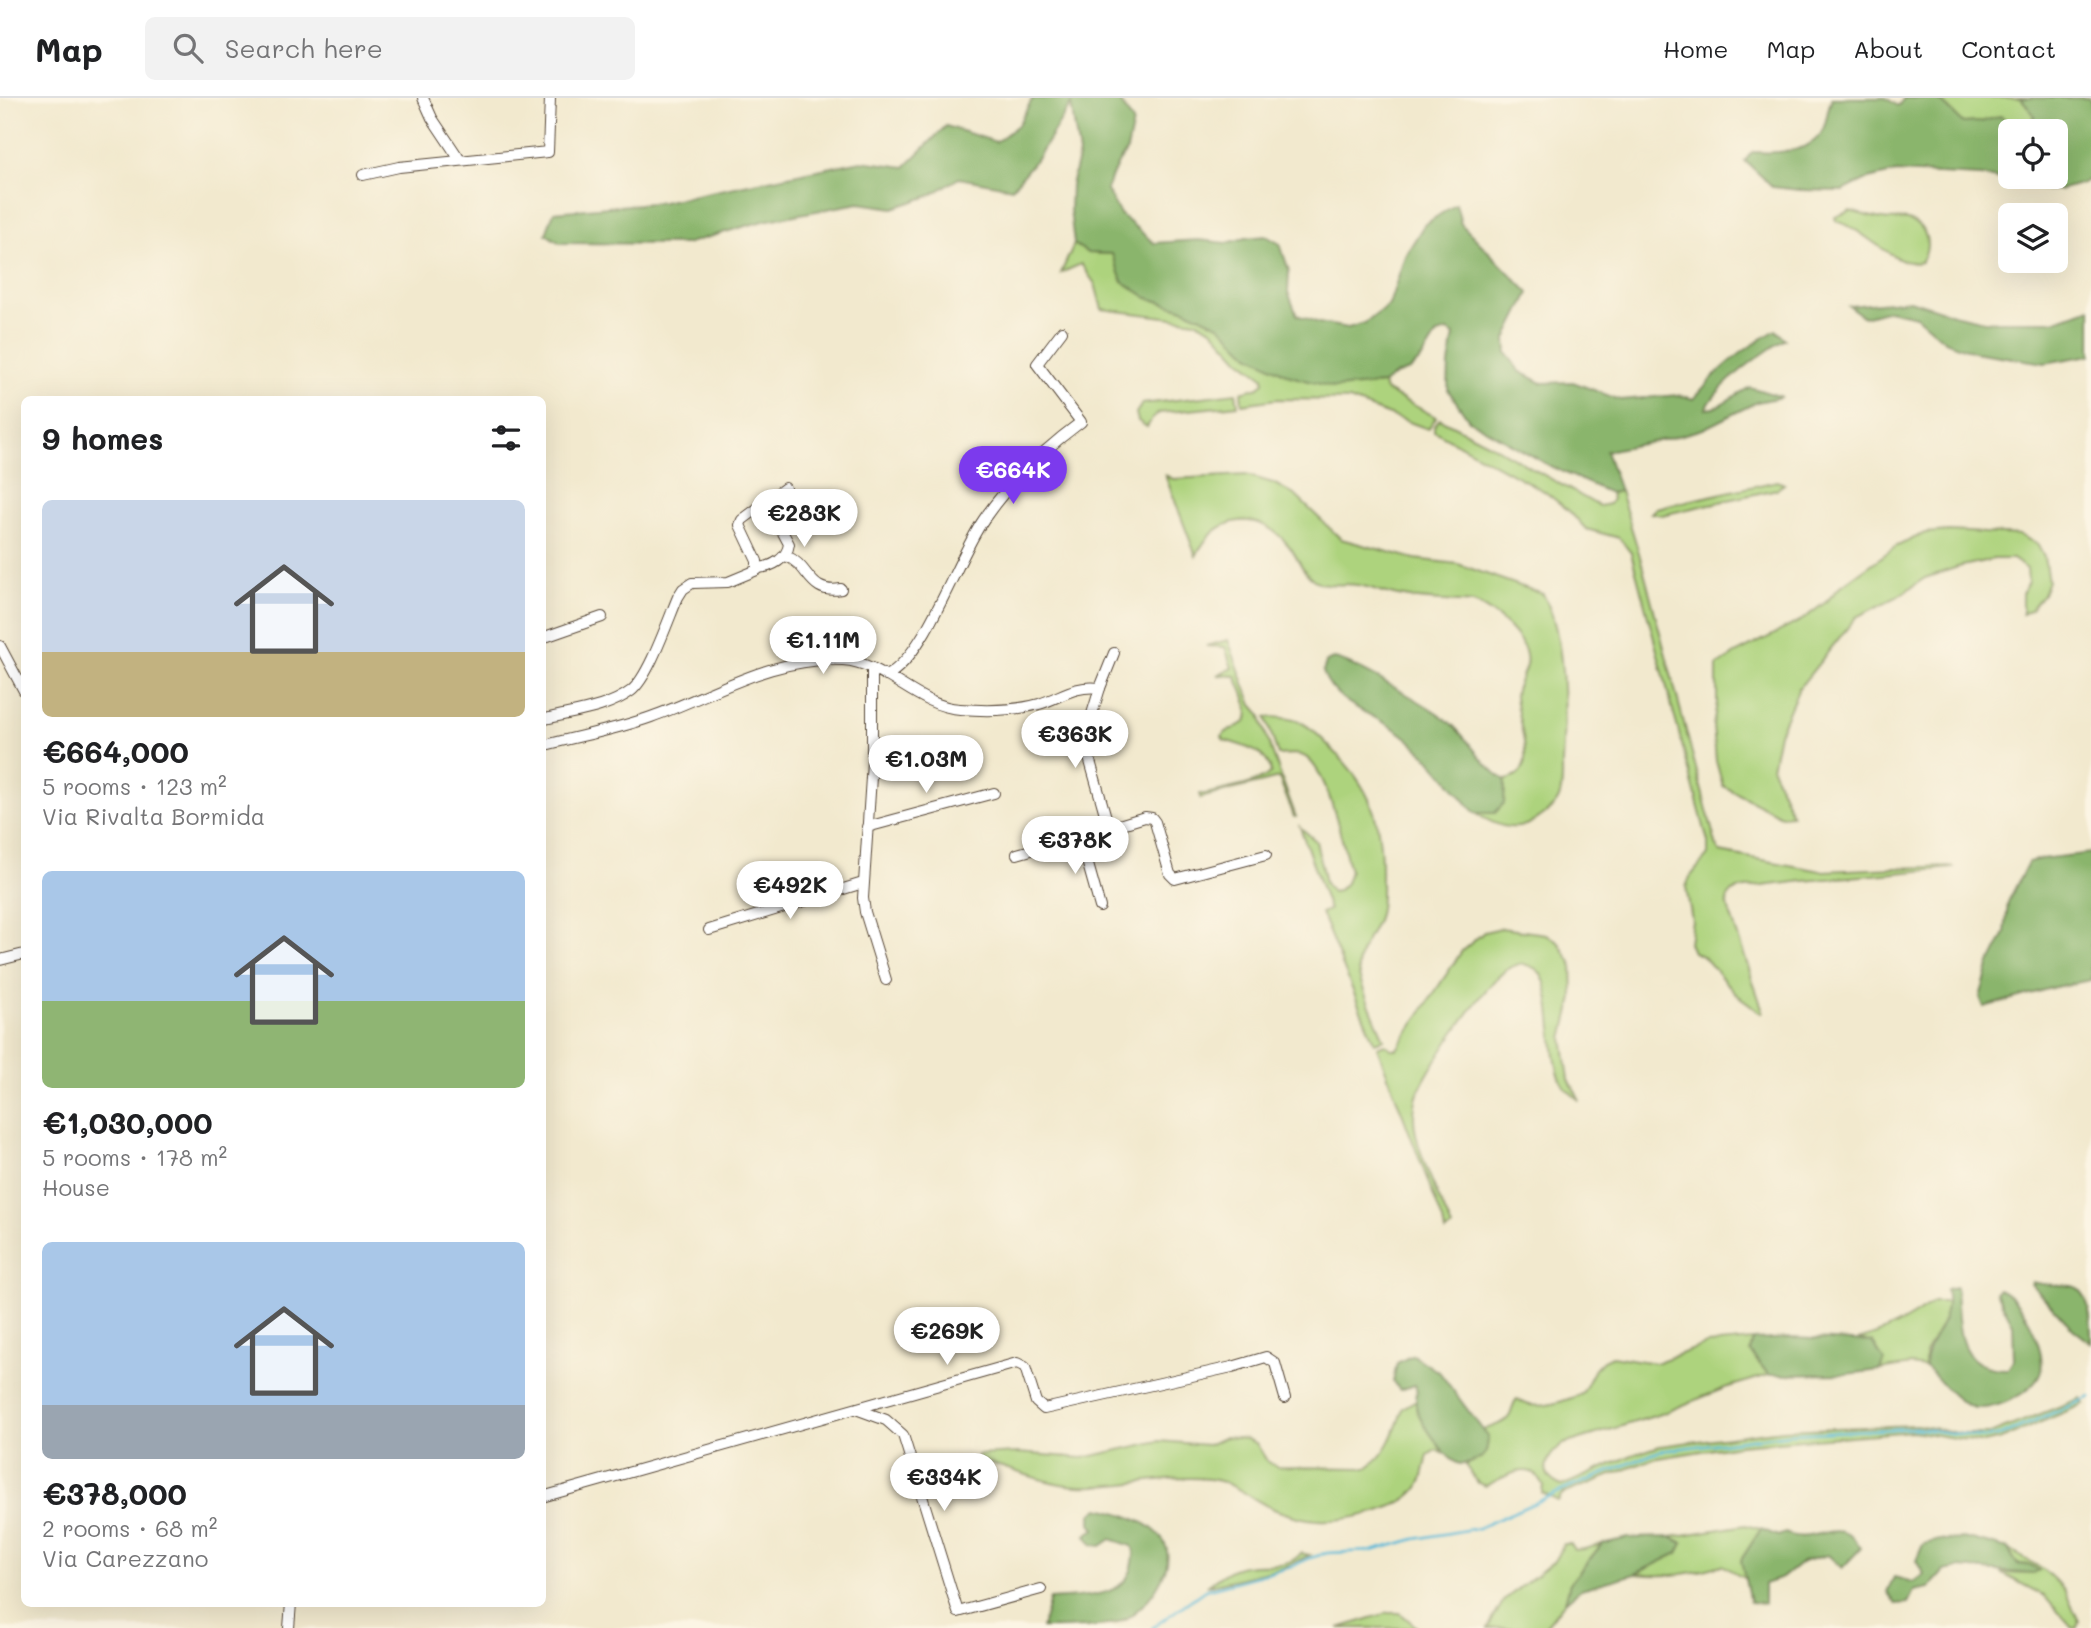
<!DOCTYPE html>
<html lang="en">
<head>
<meta charset="utf-8">
<style>
	:root { --surface:#fff; --page:#f2f2f2; --text:#202124; --muted:#757577; --line:#e0e0e0; --accent:#7c3aed }
	body { margin:0; font-family:Mali,sans-serif; background:var(--page); color:var(--text); height:100vh; display:flex; flex-direction:column; font-size:26px; white-space:nowrap }
	* { box-sizing:border-box; margin:0 }
	p { font-size:23px; color:var(--muted) }
	.icon { flex:none; width:38px; height:38px; fill:none; stroke:currentColor; stroke-width:2; stroke-linecap:round; stroke-linejoin:round }
	.map { position:relative; flex:1; overflow:hidden }
	.sheet { position:absolute; left:21px; top:298px; width:525px; height:1211px; display:flex; flex-direction:column; background:var(--surface); border-radius:10px; box-shadow:0 7px 28px #0002 }
	.sheet>* { flex:none }
	.fabs { position:absolute; left:1998px; top:21px; display:grid; gap:14px }
	.fabs a { display:grid; place-items:center; width:70px; height:70px; border-radius:10px; background:var(--surface); box-shadow:0 7px 28px #0002; font-size:35px }
	.price { position:absolute; translate:-50% -60px; padding:0 16px; border-radius:24px; background:#fff; color:#222; font-size:23px; line-height:46px; filter:drop-shadow(0 2px 4px #0008) }
	.price::after { content:''; position:absolute; left:50%; top:42px; width:21px; height:16px; margin-left:-10px; background:inherit; clip-path:polygon(0 0,100% 0,50% 100%) }
	.price.selected { background:var(--accent); color:#fff }
	ul { padding:0; list-style:none }
	li { display:grid; align-content:center; gap:14px; height:371px; padding:0 21px }
	li span { display:grid; place-items:center; height:217px; border-radius:10px; color:#555 }
	li>.icon { margin-inline-start:auto }
	span .icon { width:126px; height:126px; fill:#fffc; stroke-width:1 }
	li b { font-size:30px }
	h2 { display:flex; justify-content:space-between; align-items:center; height:84px; padding:0 21px; font-size:30px }
	header { display:flex; align-items:center; gap:42px; box-sizing:border-box; height:98px; padding:0 35px; background:var(--surface); border-bottom:2px solid var(--line) }
	header strong { font-size:33px }
	nav { display:flex; gap:38px; margin-inline-start:auto; font-size:24px }
	.search { width:490px; height:63px; background:var(--page); display:flex; align-items:center; gap:18px; box-sizing:border-box; padding:0 24px; border-radius:10px; color:var(--muted); font-size:26px }
	.map>svg:first-child { display:block }
	.green { fill:#add37d; stroke:#747e4e; stroke-width:2 }
	.forest { fill:#8ab56c; stroke:#627045; stroke-width:2; fill-rule:evenodd }
	.lines { fill:none; stroke-linecap:round; stroke-linejoin:round }
	.stream { stroke:#5abad8; stroke-width:2.5 }
	.minor-casing { stroke:#564738; stroke-width:12 }
	.minor { stroke:#fff; stroke-width:10 }
</style>
</head>
<body>
<header>
<strong>Map</strong>
<div class="search"><svg class="icon" aria-label="search" viewBox="0 0 24 24"><circle cx="10" cy="10" r="6"/><path d="M15 15l6 6"/></svg>Search here</div>
<nav><a>Home</a><a>Map</a><a>About</a><a>Contact</a></nav>
</header>
<div class="map">
<svg width="2091" height="1530" viewBox="0 0 2091 1530">
	<rect width="100%" height="100%" fill="#fcf5e5"/>
	<filter id="ink" filterUnits="userSpaceOnUse"><feTurbulence type="fractalNoise" baseFrequency=".0143" numOctaves="2"/><feDisplacementMap in="SourceGraphic" scale="14" xChannelSelector="R" yChannelSelector="G"/><feConvolveMatrix kernelMatrix="1 2 1 2 8 2 1 2 1" color-interpolation-filters="sRGB"/></filter>
	<filter id="wash" filterUnits="userSpaceOnUse"><feTurbulence type="fractalNoise" baseFrequency=".00686" numOctaves="4" result="noise"/><feDisplacementMap in="SourceGraphic" scale="28" xChannelSelector="R" yChannelSelector="G"/><feGaussianBlur stdDeviation="1.57" result="paint"/><feColorMatrix in="noise" values="0 0 0 0 0 0 0 0 0 0 0 0 0 0 0 0 0 1.4 0 .05"/><feComposite in="paint" operator="in"/></filter>
	<g filter="url(#wash)">
		<rect width="100%" height="100%" fill="#f2e9ce"/>
		<g class="green">
			<polygon points="1937,0 2021,0 2036,18 2029,28 2020,30 2000,18 1981,24 1963,25"/>
			<path d="M 1850,113 C 1860,116 1871,119 1882,121 C 1891,123 1903,120 1911,123 C 1929,130 1931,150 1921,164 C 1897,171 1862,129 1836,123 L 1835,119 Z"/>
			<polygon points="1074,146 1088,155 1112,156 1148,200 1184,211 1220,227 1250,257 1335,290 1383,286 1385,292 1436,319 1428,331 1349,302 1277,301 1242,306 1241,294 1259,289 1264,284 1263,279 1240,262 1212,231 1196,223 1102,211 1095,186 1081,166 1061,175"/>
			<polygon points="1236,295 1238,307 1159,315 1152,321 1147,329 1138,323 1136,315 1142,306"/>
			<polygon points="1440,321 1489,346 1599,408 1609,406 1612,401 1610,395 1620,393 1639,455 1717,750 1720,754 1821,773 1950,768 1953,770 1804,783 1738,791 1730,795 1727,802 1729,812 1763,913 1761,915 1734,894 1704,859 1693,854 1689,845 1692,822 1686,789 1690,779 1708,757 1708,744 1631,455 1619,440 1586,431 1568,412 1544,393 1434,333 1434,327"/>
			<path d="M 1165,377 L 1173,381 L 1246,377 L 1273,385 L 1295,397 L 1341,441 L 1415,461 L 1458,466 L 1543,496 C 1567,539 1565,617 1562,665 C 1562,675 1563,688 1560,697 C 1558,706 1550,712 1543,717 C 1519,737 1499,730 1475,715 L 1495,714 L 1504,705 L 1505,682 C 1543,678 1516,621 1515,598 C 1515,587 1524,578 1526,567 C 1531,543 1493,511 1473,505 C 1448,503 1422,503 1398,498 C 1384,495 1371,489 1357,487 C 1344,485 1326,489 1314,482 C 1302,474 1298,459 1289,448 C 1259,410 1216,416 1196,458 Z"/>
			<polygon points="1777,383 1784,386 1777,391 1662,417 1651,415 1656,410"/>
			<polygon points="1949,433 2020,437 2037,446 2044,459 2048,483 2043,496 2031,511 2022,516 2022,496 2028,484 2027,471 2013,461 1994,461 1958,469 1925,480 1897,499 1856,519 1799,590 1779,635 1772,670 1792,717 1781,718 1723,688 1716,663 1713,628 1717,605 1717,568 1735,556 1802,522 1826,504 1841,488 1895,449 1925,435"/>
			<path d="M 1228,542 L 1252,607 L 1260,616 L 1267,640 L 1296,719 L 1294,719 L 1279,680 L 1200,700 L 1200,696 L 1205,696 C 1225,691 1256,688 1271,674 C 1268,653 1243,648 1224,642 L 1222,639 L 1224,635 L 1246,624 C 1252,609 1241,592 1236,578 L 1217,577 L 1232,570 L 1225,549 L 1206,548 Z"/>
			<path d="M 1266,619 C 1300,619 1307,625 1330,649 C 1372,690 1382,721 1381,779 C 1381,791 1382,804 1379,816 C 1374,835 1358,851 1358,871 C 1358,882 1378,928 1384,941 L 1374,944 L 1321,815 L 1329,812 L 1300,729 L 1316,743 L 1325,785 L 1332,794 L 1338,793 L 1346,785 L 1350,773 C 1343,748 1327,664 1301,657 C 1294,655 1285,657 1278,657 Z"/>
			<path d="M 1501,830 L 1546,836 L 1559,845 L 1572,866 L 1573,900 L 1563,940 L 1569,981 L 1580,1003 C 1575,998 1568,994 1564,988 C 1547,962 1557,884 1536,871 C 1528,866 1519,865 1511,869 C 1488,880 1430,968 1419,993 C 1416,1000 1414,1011 1414,1019 C 1414,1050 1440,1101 1452,1130 L 1445,1134 L 1443,1123 L 1377,949 L 1385,946 L 1391,951 L 1397,951 L 1462,853 L 1484,834 Z"/>
			<path d="M 1933,1204 L 1948,1204 L 1945,1221 L 1925,1255 L 1925,1269 L 1911,1267 L 1880,1272 L 1883,1262 L 1873,1245 L 1858,1242 C 1887,1234 1909,1222 1933,1204 Z"/>
			<path d="M 1753,1242 L 1750,1254 L 1769,1277 L 1725,1290 L 1661,1316 L 1564,1346 C 1545,1358 1537,1378 1562,1388 L 1632,1357 L 1660,1348 L 1782,1332 L 1917,1327 L 1962,1336 L 1990,1336 L 2081,1300 L 2084,1306 L 2001,1341 L 1984,1345 L 1913,1333 L 1739,1347 L 1653,1361 L 1562,1396 L 1558,1403 L 1542,1395 L 1543,1387 C 1541,1384 1539,1380 1536,1377 C 1523,1365 1498,1383 1485,1388 L 1478,1385 L 1465,1367 C 1481,1360 1486,1357 1488,1339 L 1483,1332 C 1492,1328 1505,1326 1510,1317 C 1513,1311 1512,1306 1517,1301 C 1536,1315 1561,1304 1582,1296 L 1595,1271 L 1605,1261 L 1612,1258 L 1655,1265 L 1707,1246 Z"/>
			<path d="M 1416,1302 L 1416,1310 L 1443,1355 L 1436,1352 L 1428,1357 C 1425,1368 1424,1383 1416,1392 C 1399,1413 1343,1424 1317,1422 C 1303,1421 1289,1417 1276,1412 C 1252,1403 1236,1384 1209,1381 C 1165,1376 1121,1391 1077,1388 C 1045,1386 1011,1371 980,1362 L 978,1357 L 1018,1355 L 1083,1360 L 1159,1343 L 1208,1347 L 1225,1339 L 1247,1341 L 1256,1345 L 1267,1363 L 1277,1369 L 1367,1370 C 1388,1356 1395,1334 1403,1310 Z"/>
			<path d="M 1746,1427 L 1761,1431 L 1741,1462 L 1747,1481 L 1722,1467 C 1689,1477 1670,1479 1635,1476 L 1678,1455 L 1683,1445 L 1670,1439 Z"/>
			<polygon points="1564,1446 1571,1446 1574,1452 1584,1451 1602,1446 1570,1485 1565,1504 1544,1530 1488,1530 1504,1502 1554,1463"/>
			<polygon points="2008,1451 2043,1471 2064,1491 2079,1523 2077,1530 2073,1530 2043,1497 2001,1475 2033,1476 2038,1473 2030,1467 2017,1466"/>
			<path d="M 1301,1455 L 1310,1457 L 1281,1471 L 1207,1488 C 1216,1482 1225,1473 1236,1470 C 1256,1462 1286,1474 1301,1455 Z"/>
			<polygon points="1387,1515 1400,1515 1418,1530 1339,1530"/>
		</g>
		<g class="forest">
			<path d="M 1033,0 L 1118,0 L 1133,24 L 1127,52 L 1118,65 L 1106,91 L 1120,116 L 1154,145 L 1198,142 L 1227,145 L 1245,140 L 1266,138 L 1280,146 L 1289,173 L 1288,194 L 1297,217 L 1319,225 L 1348,230 L 1365,225 L 1389,207 L 1405,158 L 1424,127 L 1456,106 L 1461,126 L 1529,195 L 1506,241 L 1507,255 L 1519,273 L 1542,285 L 1573,284 L 1620,302 L 1679,297 L 1694,301 C 1716,272 1745,250 1776,232 L 1785,241 C 1760,257 1719,285 1706,311 L 1714,310 L 1750,289 L 1782,299 L 1757,304 L 1703,331 L 1667,341 L 1606,353 L 1620,393 L 1610,395 L 1552,369 L 1469,322 L 1448,292 L 1449,266 L 1454,237 L 1447,233 L 1437,236 L 1422,260 L 1410,272 L 1395,277 L 1383,286 L 1335,290 L 1290,278 L 1250,257 L 1219,227 L 1184,211 L 1148,200 L 1122,183 L 1112,156 L 1088,155 L 1074,146 L 1070,112 L 1071,87 L 1079,56 L 1071,6 L 1038,59 L 1012,90 L 959,80 L 929,98 L 893,110 L 859,105 L 763,123 L 685,146 L 560,145 L 546,136 L 554,114 L 662,104 L 861,63 L 905,69 L 946,28 L 996,44 L 1018,27 Z"/>
			<path d="M 1832,0 L 1886,0 L 1898,8 L 1904,0 L 1937,0 L 1963,25 L 1981,24 L 2000,18 L 2020,30 L 2029,28 L 2035,18 L 2021,0 L 2088,0 L 2091,3 L 2091,79 L 2083,85 L 2059,92 L 2043,92 L 2024,86 L 1981,78 L 1896,74 L 1865,82 L 1843,93 L 1799,92 L 1773,89 L 1745,63 L 1752,54 C 1773,55 1805,56 1820,37 C 1828,26 1826,12 1832,0 ZM 2011,33 L 2056,33 L 2056,79 L 2011,79 Z"/>
			<polygon points="1910,202 1953,216 1985,223 2053,223 2091,210 2091,257 2045,265 1973,254 1945,243 1916,218 1889,212 1864,219 1849,208"/>
			<path d="M 1333,561 C 1350,562 1433,610 1448,623 C 1470,641 1481,667 1505,682 L 1504,705 L 1495,715 L 1475,715 C 1453,689 1429,656 1402,636 C 1376,616 1335,608 1323,574 L 1326,564 Z"/>
			<polygon points="2091,755 2091,882 2055,889 1984,909 1980,899 1990,865 2005,835 2008,804 2028,764 2040,761"/>
			<path d="M 2032,1184 C 2046,1188 2058,1186 2072,1188 C 2091,1192 2091,1225 2091,1245 L 2073,1231 L 2031,1186 Z"/>
			<path d="M 1956,1189 C 1959,1230 1955,1272 2008,1271 L 2014,1261 L 2013,1226 L 1996,1194 L 1999,1191 C 2022,1200 2046,1249 2041,1273 C 2036,1295 1988,1317 1969,1308 C 1950,1300 1940,1280 1925,1269 C 1926,1237 1953,1228 1946,1191 Z"/>
			<polygon points="1793,1240 1872,1244 1884,1262 1880,1272 1847,1276 1769,1277 1750,1254 1753,1242"/>
			<path d="M 1413,1257 L 1440,1275 L 1488,1339 C 1487,1349 1488,1357 1477,1362 C 1471,1364 1463,1368 1457,1365 C 1445,1359 1418,1321 1416,1308 C 1415,1299 1419,1296 1415,1287 L 1400,1292 L 1393,1284 L 1397,1265 Z"/>
			<path d="M 1099,1410 C 1142,1419 1189,1438 1157,1489 C 1148,1504 1133,1518 1117,1525 C 1096,1530 1065,1530 1042,1530 L 1050,1501 C 1080,1498 1128,1502 1133,1464 C 1134,1457 1135,1454 1132,1448 L 1111,1441 L 1101,1448 L 1093,1447 L 1086,1437 L 1095,1431 L 1091,1425 L 1091,1416 Z"/>
			<path d="M 1761,1431 L 1778,1438 L 1785,1435 C 1815,1449 1839,1414 1861,1450 L 1842,1470 L 1828,1457 L 1802,1464 L 1782,1480 L 1764,1486 L 1764,1505 L 1750,1504 L 1741,1462 Z"/>
			<polygon points="1670,1439 1683,1445 1678,1455 1635,1476 1581,1491 1565,1504 1570,1485 1602,1446 1628,1440"/>
			<polygon points="1972,1441 2008,1451 2017,1466 2030,1467 2039,1472 2033,1476 1959,1470 1944,1473 1929,1490 1914,1493 1908,1505 1896,1506 1887,1494 1894,1479 1913,1484 1924,1476 1916,1463 1923,1446 1940,1442"/>
		</g>
		<g class="lines">
			<polyline class="stream" points="1152,1530 1205,1492 1292,1469 1307,1461 1327,1455 1372,1453 1415,1441 1478,1430 1566,1391 1660,1353 1789,1336 1915,1330 1986,1340 2001,1337 2091,1299"/>
		</g>
	</g>
	<g filter="url(#ink)">
		<g class="lines">
			<g class="minor-casing">
				<g id="minor">
					<polyline points="423,0 432,20 460,62"/>
					<polyline points="363,77 399,69 548,54 550,0"/>
					<path d="M 786,458 C 810,467 808,497 841,491"/>
					<path d="M 758,470 C 772,469 787,461 789,446 L 766,403"/>
					<polyline points="542,540 602,519"/>
					<polyline points="0,548 24,593"/>
					<polyline points="872,570 872,664 863,800 865,814 886,882"/>
					<path d="M 886,578 C 926,558 956,461 984,421 C 1011,382 1043,352 1081,324 L 1037,266 L 1062,233"/>
					<path d="M 542,622 C 571,614 607,611 631,593 C 649,579 668,522 678,499 L 683,491 L 692,485 L 728,484 L 757,472 L 757,463 L 740,427 L 742,422 L 785,390"/>
					<path d="M 542,648 C 578,638 615,632 651,619 C 714,597 772,558 843,562 C 886,565 916,608 960,611 C 985,613 1014,613 1039,606 C 1062,599 1073,587 1100,590"/>
					<polyline points="867,729 994,695"/>
					<polyline points="1109,730 1145,719 1152,720 1155,724 1170,776 1175,781 1266,757"/>
					<polyline points="1080,738 1100,809"/>
					<polyline points="1017,756 1109,730 1084,642 1100,590 1114,555"/>
					<polyline points="709,832 863,785"/>
					<polyline points="0,862 24,856"/>
					<polyline points="856,1311 886,1322 903,1337 958,1514 1041,1491"/>
					<polyline points="542,1399 1017,1265 1025,1269 1036,1304 1044,1311 1232,1269 1266,1259 1275,1265 1285,1300"/>
					<polyline points="289,1530 291,1505"/>
				</g>
			</g>
			<use href="#minor" class="minor"/>
		</g>
	</g>
</svg>
<div class="fabs">
<a><svg class="icon" aria-label="locate" viewBox="0 0 24 24"><circle cx="12" cy="12" r="6"/><path d="M12 2v4M12 18v4M2 12h4M18 12h4"/></svg></a>
<a><svg class="icon" aria-label="layers" viewBox="0 0 24 24"><path d="M12 4l9 5-9 5-9-5zM3 14l9 5 9-5"/></svg></a>
</div>
<b class="price selected" style="left:1013px;top:408px">€664K</b>
<b class="price" style="left:804px;top:451px">€283K</b>
<b class="price" style="left:823px;top:578px">€1.11M</b>
<b class="price" style="left:1075px;top:672px">€363K</b>
<b class="price" style="left:926px;top:697px">€1.03M</b>
<b class="price" style="left:1075px;top:778px">€378K</b>
<b class="price" style="left:790px;top:823px">€492K</b>
<b class="price" style="left:947px;top:1269px">€269K</b>
<b class="price" style="left:944px;top:1415px">€334K</b>
<section class="sheet">
<h2>9 homes<svg class="icon" aria-label="filters" viewBox="0 0 24 24"><path d="M4 7h16M4 17h16"/><circle cx="9" cy="7" r="2"/><circle cx="15" cy="17" r="2"/></svg></h2>
<ul>
<li><span style="background:linear-gradient(#c9d6e8 70%,#c2b280 0)"><svg class="icon" aria-label="home" viewBox="0 0 24 24"><path d="M3 11l9-7 9 7M6 9v11h12V9"/></svg></span><div><b>€664,000</b><p>5 rooms · 123 m²</p><p>Via Rivalta Bormida</p></div></li>
<li><span style="background:linear-gradient(#a9c7e8 60%,#8fb573 0)"><svg class="icon" aria-label="home" viewBox="0 0 24 24"><path d="M3 11l9-7 9 7M6 9v11h12V9"/></svg></span><div><b>€1,030,000</b><p>5 rooms · 178 m²</p><p>House</p></div></li>
<li><span style="background:linear-gradient(#a9c7e8 75%,#9aa5b1 0)"><svg class="icon" aria-label="home" viewBox="0 0 24 24"><path d="M3 11l9-7 9 7M6 9v11h12V9"/></svg></span><div><b>€378,000</b><p>2 rooms · 68 m²</p><p>Via Carezzano</p></div></li>
</ul>
</section>
</div>
</body>
</html>
